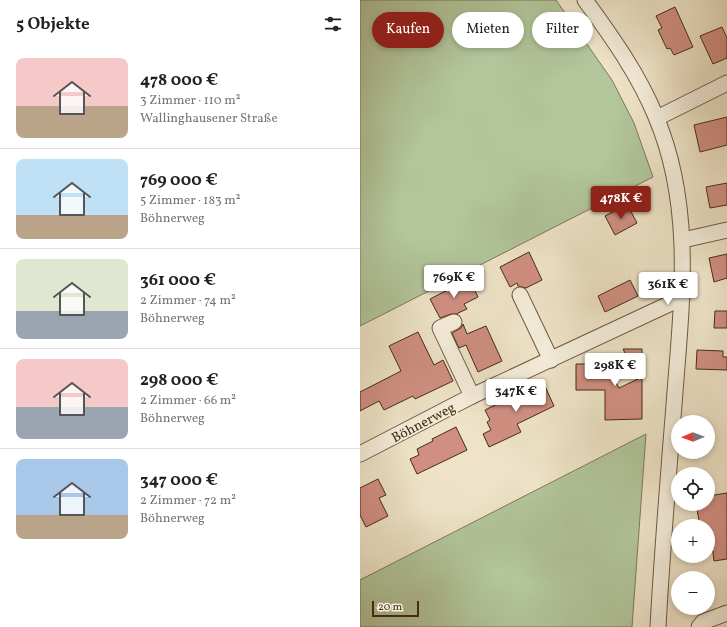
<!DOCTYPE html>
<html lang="de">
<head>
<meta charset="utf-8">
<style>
	:root { --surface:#fff; --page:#f2f2f2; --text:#222; --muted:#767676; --line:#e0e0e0; --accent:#8f2418 }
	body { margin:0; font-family:Vollkorn,serif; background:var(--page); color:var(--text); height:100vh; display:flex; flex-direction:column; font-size:15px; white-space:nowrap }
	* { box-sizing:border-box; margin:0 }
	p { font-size:13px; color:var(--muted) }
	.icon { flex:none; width:22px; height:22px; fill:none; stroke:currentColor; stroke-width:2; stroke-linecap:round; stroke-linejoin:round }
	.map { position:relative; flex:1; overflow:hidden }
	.sheet { display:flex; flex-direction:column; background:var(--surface); width:360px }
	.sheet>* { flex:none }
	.top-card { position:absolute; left:12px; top:12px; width:295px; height:36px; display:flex; gap:8px }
	.needle { width:26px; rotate:269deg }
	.controls { position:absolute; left:311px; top:415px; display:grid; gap:8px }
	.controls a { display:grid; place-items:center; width:44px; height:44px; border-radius:50%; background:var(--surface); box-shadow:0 2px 6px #0003; font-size:20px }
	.scale { position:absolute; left:12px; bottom:10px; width:47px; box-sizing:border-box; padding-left:4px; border:2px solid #452d14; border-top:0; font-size:11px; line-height:14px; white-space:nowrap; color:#452d14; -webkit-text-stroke:3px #f4eddb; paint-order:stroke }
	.price { position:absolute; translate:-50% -34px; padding:0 9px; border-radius:4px; background:#fff; color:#222; font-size:13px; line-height:26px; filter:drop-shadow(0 1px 2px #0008) }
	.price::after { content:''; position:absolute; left:50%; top:24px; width:12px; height:9px; margin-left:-6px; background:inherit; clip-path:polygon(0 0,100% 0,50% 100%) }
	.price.current { background:var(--accent); color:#fff }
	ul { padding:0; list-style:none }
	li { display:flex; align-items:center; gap:12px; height:100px; padding:0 16px }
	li+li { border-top:1px solid var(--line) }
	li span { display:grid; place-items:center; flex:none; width:112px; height:80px; border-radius:8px; color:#555 }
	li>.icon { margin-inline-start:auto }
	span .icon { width:48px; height:48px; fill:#fffc; stroke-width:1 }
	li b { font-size:17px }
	h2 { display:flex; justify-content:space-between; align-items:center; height:48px; padding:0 16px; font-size:17px }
	.pill { padding:0 14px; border-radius:18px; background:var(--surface); box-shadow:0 2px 6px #0003; font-size:14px; line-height:36px }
	.pill.current { background:var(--accent); color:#fff }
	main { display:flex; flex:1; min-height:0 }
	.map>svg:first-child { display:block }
	.green { fill:#b2c59b; stroke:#7c7958 }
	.building { fill:#d08f82; stroke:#452d14 }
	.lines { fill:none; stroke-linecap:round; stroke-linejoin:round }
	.minor-casing { stroke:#6f5a41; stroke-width:17 }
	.minor { stroke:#f4eddb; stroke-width:15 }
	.labels { text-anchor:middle; stroke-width:3.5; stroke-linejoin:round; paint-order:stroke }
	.street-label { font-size:14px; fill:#452d14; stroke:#f4eddb }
</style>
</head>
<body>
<main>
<section class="sheet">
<h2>5 Objekte<svg class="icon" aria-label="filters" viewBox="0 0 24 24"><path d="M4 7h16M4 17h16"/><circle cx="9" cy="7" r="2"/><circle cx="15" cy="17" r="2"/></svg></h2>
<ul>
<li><span style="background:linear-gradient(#f6c9c9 60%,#b9a48a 0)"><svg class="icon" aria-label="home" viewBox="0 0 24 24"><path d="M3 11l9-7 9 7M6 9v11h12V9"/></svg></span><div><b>478 000 €</b><p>3 Zimmer · 110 m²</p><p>Wallinghausener Straße</p></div></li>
<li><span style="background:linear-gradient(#bfe0f5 70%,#b9a48a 0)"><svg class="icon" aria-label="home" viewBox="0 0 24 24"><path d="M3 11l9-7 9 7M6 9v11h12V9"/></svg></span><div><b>769 000 €</b><p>5 Zimmer · 183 m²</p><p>Böhnerweg</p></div></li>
<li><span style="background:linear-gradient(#dfe7d0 65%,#9aa5b1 0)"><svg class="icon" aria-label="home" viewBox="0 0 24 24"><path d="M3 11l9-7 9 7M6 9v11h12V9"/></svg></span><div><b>361 000 €</b><p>2 Zimmer · 74 m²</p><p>Böhnerweg</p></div></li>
<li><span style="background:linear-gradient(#f6c9c9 60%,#9aa5b1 0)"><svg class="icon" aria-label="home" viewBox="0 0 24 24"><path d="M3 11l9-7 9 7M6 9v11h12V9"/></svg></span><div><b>298 000 €</b><p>2 Zimmer · 66 m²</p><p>Böhnerweg</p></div></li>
<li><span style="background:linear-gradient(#a9c7e8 70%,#b9a48a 0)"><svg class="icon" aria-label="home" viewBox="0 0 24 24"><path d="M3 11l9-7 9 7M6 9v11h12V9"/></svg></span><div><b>347 000 €</b><p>2 Zimmer · 72 m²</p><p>Böhnerweg</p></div></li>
</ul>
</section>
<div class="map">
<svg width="367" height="627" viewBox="0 0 367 627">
	<rect width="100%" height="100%" fill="#eee3c8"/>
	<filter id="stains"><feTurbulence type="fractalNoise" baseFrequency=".005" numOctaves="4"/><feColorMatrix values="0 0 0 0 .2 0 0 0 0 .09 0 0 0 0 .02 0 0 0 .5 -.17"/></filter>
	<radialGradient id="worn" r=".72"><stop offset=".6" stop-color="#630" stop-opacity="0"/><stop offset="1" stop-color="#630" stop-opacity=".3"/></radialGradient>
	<g class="green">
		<polygon points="0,0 196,0 252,80 274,123 293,177 0,326"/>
		<polygon points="286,434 272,627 0,627 0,580"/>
	</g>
	<g class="building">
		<polygon points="315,7 333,47 314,55 310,48 307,49 298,30 302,28 296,16"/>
		<polygon points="362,27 367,38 367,58 353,64 340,36"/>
		<polygon points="367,117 367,145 340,152 334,125"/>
		<polygon points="367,183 367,205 350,208 346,187"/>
		<polygon points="267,204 277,223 255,235 245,216"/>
		<polygon points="169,252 182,280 166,288 158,286 157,283 150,287 140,267"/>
		<polygon points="367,254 367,278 354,282 349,258"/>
		<polygon points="109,279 118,297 104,304 107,309 98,313 98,314 91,314 80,318 70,299"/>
		<polygon points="270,280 278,296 245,312 238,296"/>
		<polygon points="355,311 367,311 367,328 354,328"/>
		<polygon points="103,324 107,334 126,326 142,361 118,372 106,345 99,348 92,333 101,328"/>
		<polygon points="58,332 74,365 83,360 93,381 55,399 53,396 24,410 19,401 0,411 0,392 41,371 29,346"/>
		<polygon points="263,349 282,349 282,419 245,420 245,390 216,390 216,364 244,364 244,360 259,388 278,379"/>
		<polygon points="337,350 363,351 363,357 367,357 367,370 336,369"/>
		<polygon points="183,382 194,406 157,424 161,432 129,447 123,434 131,430 127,422 130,420 125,410"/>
		<polygon points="96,427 107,450 57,474 50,459 59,455 57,449 73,441 72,439"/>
		<polygon points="18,479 26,495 19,498 28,516 6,527 0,515 0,488"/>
		<polygon points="367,493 367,559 354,561 352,545 348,545 348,526 340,526 336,504 348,504 348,496"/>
	</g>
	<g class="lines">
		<g class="minor-casing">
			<g id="minor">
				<path d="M 225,0 C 252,37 279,75 296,117 C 335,209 321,309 314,405 C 308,479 302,553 298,627"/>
				<polyline points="297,118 367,83"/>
				<polyline points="323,240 367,230"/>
				<polyline points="160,295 191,360"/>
				<polyline points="94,322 80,328 112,396"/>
				<polyline points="0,454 112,396 322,298"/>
				<polyline points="339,627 343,622 367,613"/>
			</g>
		</g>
		<use href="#minor" class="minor"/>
	</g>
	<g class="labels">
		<g class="street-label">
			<text transform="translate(63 422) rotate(-28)" y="5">Böhnerweg</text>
		</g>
	</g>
	<rect width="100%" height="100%" filter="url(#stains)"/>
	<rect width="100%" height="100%" fill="url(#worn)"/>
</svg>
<div class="controls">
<a><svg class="needle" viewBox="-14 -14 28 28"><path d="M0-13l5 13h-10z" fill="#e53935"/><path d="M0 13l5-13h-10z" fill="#767676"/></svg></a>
<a><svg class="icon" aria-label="locate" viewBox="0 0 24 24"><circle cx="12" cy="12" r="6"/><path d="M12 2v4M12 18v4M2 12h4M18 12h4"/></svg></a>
<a>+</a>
<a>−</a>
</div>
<div class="scale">20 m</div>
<b class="price current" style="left:261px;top:220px">478K €</b>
<b class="price" style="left:94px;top:299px">769K €</b>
<b class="price" style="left:308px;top:306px">361K €</b>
<b class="price" style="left:255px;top:387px">298K €</b>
<b class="price" style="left:156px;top:413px">347K €</b>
<div class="top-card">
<a class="pill current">Kaufen</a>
<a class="pill">Mieten</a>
<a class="pill">Filter</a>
</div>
</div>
</main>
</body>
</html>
